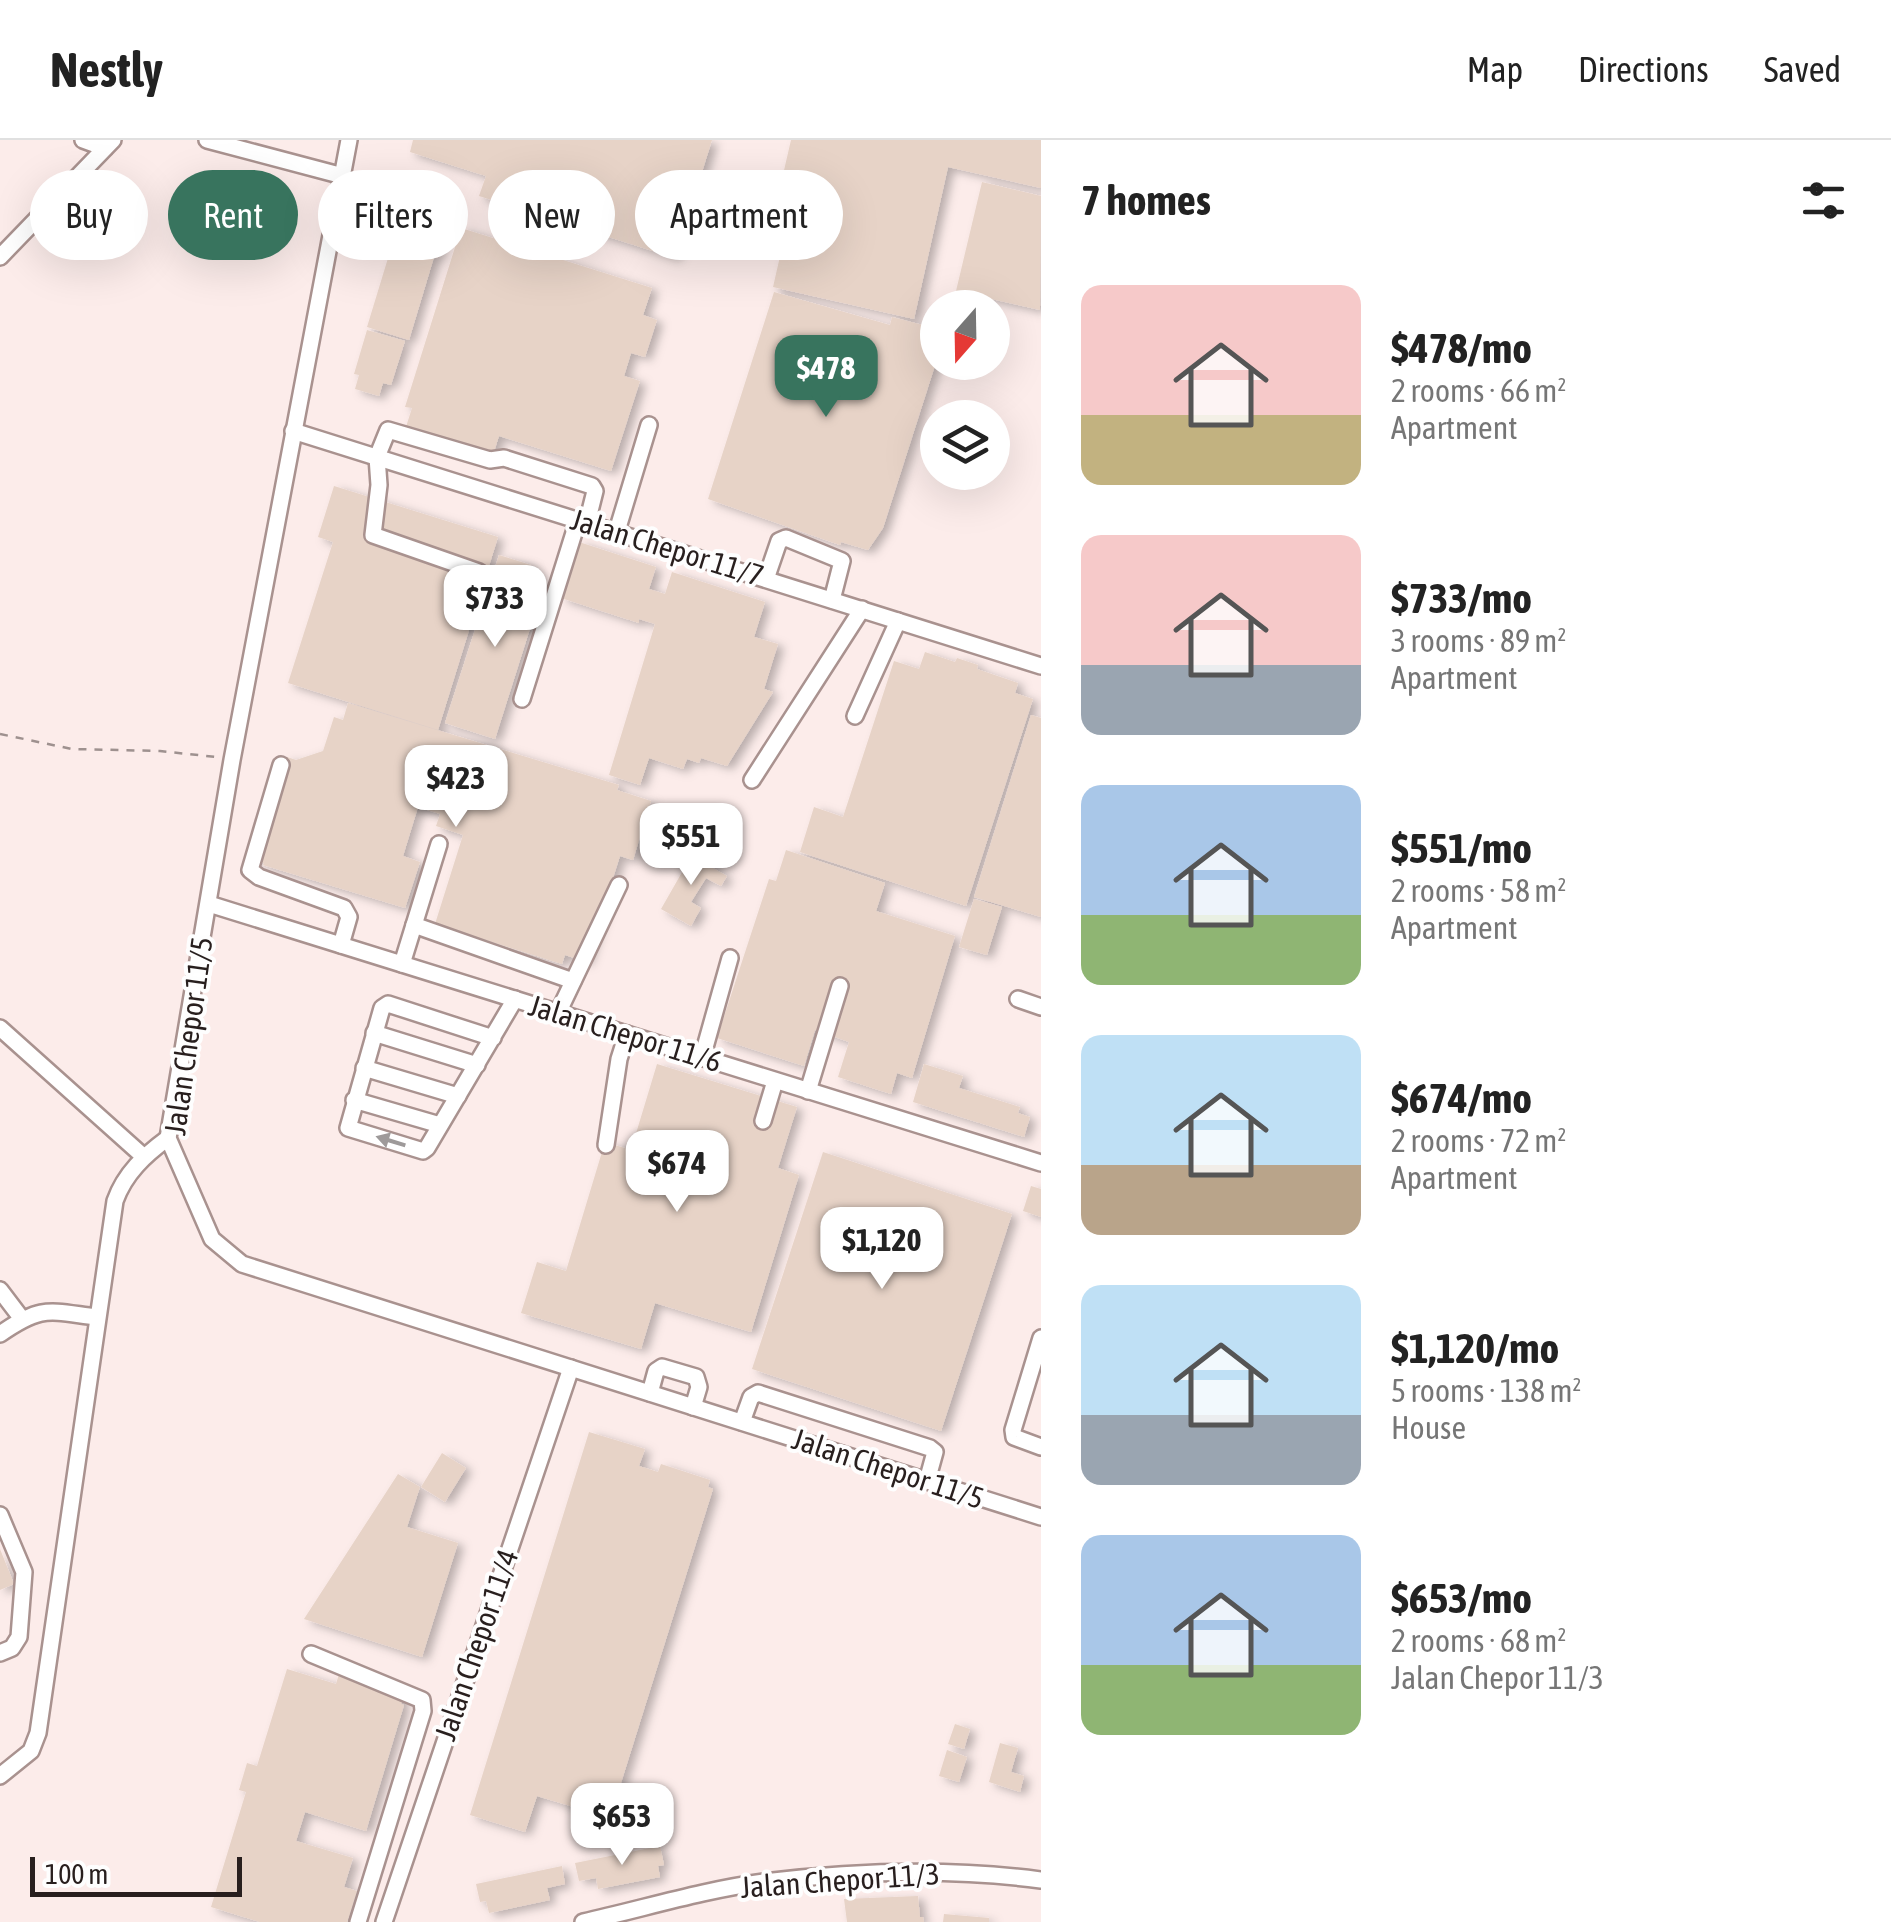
<!DOCTYPE html>
<html lang="en">
<head>
<meta charset="utf-8">
<style>
	:root { --surface:#fff; --page:#f6f6f6; --text:#222; --muted:#767676; --line:#e0e0e0; --accent:#38745e }
	body { margin:0; font-family:"Asap Condensed",sans-serif; background:var(--page); color:var(--text); height:100vh; display:flex; flex-direction:column; font-size:38px; white-space:nowrap }
	* { box-sizing:border-box; margin:0 }
	p { font-size:32px; color:var(--muted) }
	.icon { flex:none; width:55px; height:55px; fill:none; stroke:currentColor; stroke-width:2; stroke-linecap:round; stroke-linejoin:round }
	.map { position:relative; flex:1; overflow:hidden }
	.details { display:flex; flex-direction:column; background:var(--surface); width:850px }
	.details>* { flex:none }
	.top-card { position:absolute; left:30px; top:30px; width:860px; height:90px; display:flex; gap:20px }
	.needle { width:65px; rotate:200deg }
	.tools { position:absolute; left:920px; top:150px; display:grid; gap:20px }
	.tools a { display:grid; place-items:center; width:90px; height:90px; border-radius:50%; background:var(--surface); box-shadow:0 10px 40px #0002; font-size:50px }
	.scale { position:absolute; left:30px; bottom:25px; width:212px; box-sizing:border-box; padding-left:10px; border:5px solid #281f1e; border-top:0; font-size:28px; line-height:35px; white-space:nowrap; color:#281f1e; -webkit-text-stroke:8px #fefefe; paint-order:stroke }
	.price { position:absolute; translate:-50% -85px; padding:0 22px; border-radius:20px; background:#fff; color:#222; font-size:32px; line-height:65px; filter:drop-shadow(0 2px 5px #0008) }
	.price::after { content:''; position:absolute; left:50%; top:60px; width:30px; height:22px; margin-left:-15px; background:inherit; clip-path:polygon(0 0,100% 0,50% 100%) }
	.price.selected { background:var(--accent); color:#fff }
	ul { padding:0; list-style:none }
	li { display:flex; align-items:center; gap:30px; height:250px; padding:0 40px }
	li span { display:grid; place-items:center; flex:none; width:280px; height:200px; border-radius:20px; color:#555 }
	li>.icon { margin-inline-start:auto }
	span .icon { width:120px; height:120px; fill:#fffc; stroke-width:1 }
	li b { font-size:42px }
	h2 { display:flex; justify-content:space-between; align-items:center; height:120px; padding:0 40px; font-size:42px }
	.pill { padding:0 35px; border-radius:45px; background:var(--surface); box-shadow:0 10px 40px #0002; font-size:35px; line-height:90px }
	.pill.selected { background:var(--accent); color:#fff }
	header { display:flex; align-items:center; gap:60px; box-sizing:border-box; height:140px; padding:0 50px; background:var(--surface); border-bottom:2px solid var(--line) }
	header strong { font-size:48px }
	nav { display:flex; gap:55px; margin-inline-start:auto; font-size:35px }
	main { display:flex; flex:1; min-height:0 }
	.map>svg:first-child { display:block }
	.building { fill:#e7d3c7; filter:url(#shadow) }
	.lines { fill:none; stroke-linecap:round; stroke-linejoin:round }
	.minor-casing { stroke:#a9928f; stroke-width:20 }
	.path { stroke:#9e918f; stroke-width:2.5; stroke-dasharray:8 8; stroke-linecap:butt }
	.minor { stroke:#fff; stroke-width:15 }
	.oneway { fill:#9e9a9a }
	.labels { text-anchor:middle; stroke-width:8; stroke-linejoin:round; paint-order:stroke }
	.street-label { font-size:30px; fill:#281f1e; stroke:#fefefe }
</style>
</head>
<body>
<header>
<strong>Nestly</strong>
<nav><a>Map</a><a>Directions</a><a>Saved</a></nav>
</header>
<main>
<div class="map">
<svg width="1041" height="1782" viewBox="0 0 1041 1782">
	<defs>
		<filter id="shadow"><feDropShadow dx="6" dy="3.5" stdDeviation="5" flood-color="#0004"/></filter>
	</defs>
	<rect width="100%" height="100%" fill="#fcecea"/>
	<g class="building">
		<polygon points="413,0 712,0 675,118 479,56 486,36 410,12"/>
		<polygon points="791,0 1041,0 1041,48 948,27 914,179 773,147 791,68 776,65"/>
		<polygon points="982,42 1041,56 1040,170 956,151"/>
		<polygon points="415,50 455,64 437,118 434,117 409,200 367,187 392,105 426,115 397,104"/>
		<polygon points="461,88 652,148 643,175 657,180 645,217 631,213 624,236 640,241 611,331 499,296 492,318 405,290 412,268 405,267"/>
		<polygon points="774,152 890,185 892,177 938,189 938,216 883,388 868,410 841,402 840,405 708,359"/>
		<polygon points="367,190 405,201 391,245 383,243 379,256 355,249 359,235 354,234"/>
		<polygon points="334,346 498,397 438,590 288,543 333,402 318,397"/>
		<polygon points="579,402 656,427 649,449 665,454 672,432 765,462 754,497 778,504 764,549 773,552 727,626 701,618 699,623 687,619 683,629 649,618 640,645 609,635 655,484 639,479 639,483 561,458"/>
		<polygon points="499,415 531,425 528,435 537,437 532,454 540,457 495,599 445,583"/>
		<polygon points="925,512 955,522 957,518 978,525 977,529 1018,543 1015,553 1033,559 966,766 800,712 814,667 843,677 894,521 919,529"/>
		<polygon points="348,563 619,645 617,650 651,661 633,720 620,716 586,822 565,815 562,824 435,784 463,695 436,686 440,674 418,667 403,716 420,722 405,768 263,725 264,723 252,719 287,617 296,620 323,611 334,577 343,580"/>
		<polygon points="1031,575 1041,578 1041,777 974,757"/>
		<polygon points="697,706 705,711 701,717 713,724 711,727 727,736 721,746 706,738 691,762 701,768 691,786 661,769"/>
		<polygon points="786,710 885,743 876,771 955,796 912,938 897,933 891,954 838,937 849,902 815,890 804,926 717,898 769,739 776,741"/>
		<polygon points="974,759 1002,767 987,815 959,807"/>
		<polygon points="657,924 797,967 778,1028 799,1035 751,1192 655,1163 641,1209 521,1173 537,1122 566,1131 605,1002 631,1010"/>
		<polygon points="924,924 963,936 959,948 1020,967 1018,973 1030,977 1024,997 913,962"/>
		<polygon points="823,1012 1012,1074 941,1291 752,1229"/>
		<polygon points="1031,1046 1041,1049 1041,1077 1023,1071"/>
		<polygon points="589,1292 645,1309 639,1326 658,1332 661,1324 710,1340 708,1347 713,1349 610,1678 537,1656 525,1692 470,1675"/>
		<polygon points="442,1313 466,1328 445,1362 421,1347"/>
		<polygon points="398,1334 420,1347 407,1387 458,1403 422,1517 304,1479"/>
		<polygon points="0,1409 14,1444 0,1450"/>
		<polygon points="287,1529 336,1544 339,1534 404,1554 401,1564 404,1565 366,1691 305,1672 296,1701 353,1718 344,1747 357,1751 347,1782 260,1782 211,1767 246,1652 239,1650 247,1623 257,1626"/>
		<polygon points="955,1584 970,1589 964,1609 948,1604"/>
		<polygon points="1000,1603 1018,1608 1011,1632 1024,1636 1020,1652 989,1642"/>
		<polygon points="947,1610 967,1617 959,1642 939,1636"/>
		<polygon points="660,1706 664,1725 658,1726 660,1737 598,1749 596,1738 579,1741 575,1723"/>
		<polygon points="562,1726 565,1744 547,1748 550,1760 489,1773 486,1761 480,1762 476,1744"/>
		<polygon points="918,1756 920,1777 923,1777 924,1782 847,1782 844,1759"/>
		<polygon points="944,1774 989,1778 989,1782 943,1782"/>
	</g>
	<g class="lines">
		<g class="minor-casing">
			<g id="minor">
				<polyline points="83,0 105,8"/>
				<polyline points="207,0 343,36"/>
				<polyline points="349,0 232,620 168,998 212,1099 242,1124 1041,1377"/>
				<polyline points="0,117 113,0"/>
				<polyline points="293,291 1041,526"/>
				<polyline points="617,391 649,285"/>
				<polyline points="479,432 373,395 379,345 377,317 388,290 490,320 504,318 592,346 595,351 587,383"/>
				<polyline points="766,439 779,401 786,398 842,421 832,460"/>
				<polyline points="522,559 578,380"/>
				<polyline points="855,576 898,481"/>
				<polyline points="281,625 250,730 259,737 344,768 349,777 341,805"/>
				<polyline points="752,640 862,469"/>
				<polyline points="209,764 1041,1023"/>
				<polyline points="414,785 573,841"/>
				<polyline points="402,824 439,704"/>
				<polyline points="1018,859 1041,867"/>
				<polyline points="558,873 619,745"/>
				<polyline points="0,888 143,1016"/>
				<polyline points="374,893 477,925"/>
				<polyline points="493,898 388,864 382,868 348,988 423,1011 427,1008 515,859"/>
				<polyline points="702,918 730,818"/>
				<polyline points="364,928 458,956"/>
				<polyline points="808,951 840,846"/>
				<polyline points="354,960 440,985"/>
				<polyline points="763,981 775,941"/>
				<polyline points="606,1005 619,919 627,894"/>
				<polyline points="0,1150 22,1179"/>
				<path d="M 0,1194 C 42,1165 48,1171 96,1177"/>
				<polyline points="1041,1198 1013,1290 1014,1297 1041,1307"/>
				<polyline points="650,1253 656,1231 662,1227 696,1237 699,1247 693,1267"/>
				<polyline points="742,1282 751,1257 758,1253 930,1308 935,1312 927,1341"/>
				<polyline points="0,1375 24,1432 19,1497 12,1508 0,1513"/>
				<polyline points="311,1514 422,1560 423,1571 358,1782"/>
				<path d="M 0,1636 L 31,1611 L 38,1593 L 115,1061 C 125,1033 145,1015 168,998"/>
				<polyline points="384,1782 571,1228"/>
				<path d="M 583,1782 C 642,1769 703,1750 764,1742 C 856,1731 949,1728 1041,1740"/>
			</g>
		</g>
		<polyline class="path" points="0,594 72,609 160,611 216,617"/>
		<use href="#minor" class="minor"/>
	</g>
	<defs><path id="oneway-solid" d="M-6-.8H1V-3.2L6.5 0L1 3.2V.8H-6Z" transform="scale(2.5)"/></defs>
	<use class="oneway" href="#oneway-solid" transform="translate(391 1001) rotate(-163)"/>
	<g class="labels">
		<g class="street-label">
			<text transform="translate(667 408) rotate(17)" y="10">Jalan Chepor 11/7</text>
			<text transform="translate(625 894) rotate(17)" y="10">Jalan Chepor 11/6</text>
			<text transform="translate(189 896) rotate(-82)" y="10">Jalan Chepor 11/5</text>
			<text transform="translate(888 1329) rotate(18)" y="10">Jalan Chepor 11/5</text>
			<text transform="translate(477 1505) rotate(-71)" y="10">Jalan Chepor 11/4</text>
			<text transform="translate(840 1741) rotate(-4)" y="10">Jalan Chepor 11/3</text>
		</g>
	</g>
</svg>
<div class="tools">
<a><svg class="needle" viewBox="-14 -14 28 28"><path d="M0-13l5 13h-10z" fill="#e53935"/><path d="M0 13l5-13h-10z" fill="#767676"/></svg></a>
<a><svg class="icon" aria-label="layers" viewBox="0 0 24 24"><path d="M12 4l9 5-9 5-9-5zM3 14l9 5 9-5"/></svg></a>
</div>
<div class="scale">100 m</div>
<b class="price selected" style="left:826px;top:280px">$478</b>
<b class="price" style="left:495px;top:510px">$733</b>
<b class="price" style="left:456px;top:690px">$423</b>
<b class="price" style="left:691px;top:748px">$551</b>
<b class="price" style="left:677px;top:1075px">$674</b>
<b class="price" style="left:882px;top:1152px">$1,120</b>
<b class="price" style="left:622px;top:1728px">$653</b>
<div class="top-card">
<a class="pill">Buy</a>
<a class="pill selected">Rent</a>
<a class="pill">Filters</a>
<a class="pill">New</a>
<a class="pill">Apartment</a>
</div>
</div>
<section class="details">
<h2>7 homes<svg class="icon" aria-label="filters" viewBox="0 0 24 24"><path d="M4 7h16M4 17h16"/><circle cx="9" cy="7" r="2"/><circle cx="15" cy="17" r="2"/></svg></h2>
<ul>
<li><span style="background:linear-gradient(#f6c9c9 65%,#c2b280 0)"><svg class="icon" aria-label="home" viewBox="0 0 24 24"><path d="M3 11l9-7 9 7M6 9v11h12V9"/></svg></span><div><b>$478/mo</b><p>2 rooms · 66 m²</p><p>Apartment</p></div></li>
<li><span style="background:linear-gradient(#f6c9c9 65%,#9aa5b1 0)"><svg class="icon" aria-label="home" viewBox="0 0 24 24"><path d="M3 11l9-7 9 7M6 9v11h12V9"/></svg></span><div><b>$733/mo</b><p>3 rooms · 89 m²</p><p>Apartment</p></div></li>
<li><span style="background:linear-gradient(#a9c7e8 65%,#8fb573 0)"><svg class="icon" aria-label="home" viewBox="0 0 24 24"><path d="M3 11l9-7 9 7M6 9v11h12V9"/></svg></span><div><b>$551/mo</b><p>2 rooms · 58 m²</p><p>Apartment</p></div></li>
<li><span style="background:linear-gradient(#bfe0f5 65%,#b9a48a 0)"><svg class="icon" aria-label="home" viewBox="0 0 24 24"><path d="M3 11l9-7 9 7M6 9v11h12V9"/></svg></span><div><b>$674/mo</b><p>2 rooms · 72 m²</p><p>Apartment</p></div></li>
<li><span style="background:linear-gradient(#bfe0f5 65%,#9aa5b1 0)"><svg class="icon" aria-label="home" viewBox="0 0 24 24"><path d="M3 11l9-7 9 7M6 9v11h12V9"/></svg></span><div><b>$1,120/mo</b><p>5 rooms · 138 m²</p><p>House</p></div></li>
<li><span style="background:linear-gradient(#a9c7e8 65%,#8fb573 0)"><svg class="icon" aria-label="home" viewBox="0 0 24 24"><path d="M3 11l9-7 9 7M6 9v11h12V9"/></svg></span><div><b>$653/mo</b><p>2 rooms · 68 m²</p><p>Jalan Chepor 11/3</p></div></li>
</ul>
</section>
</main>
</body>
</html>
